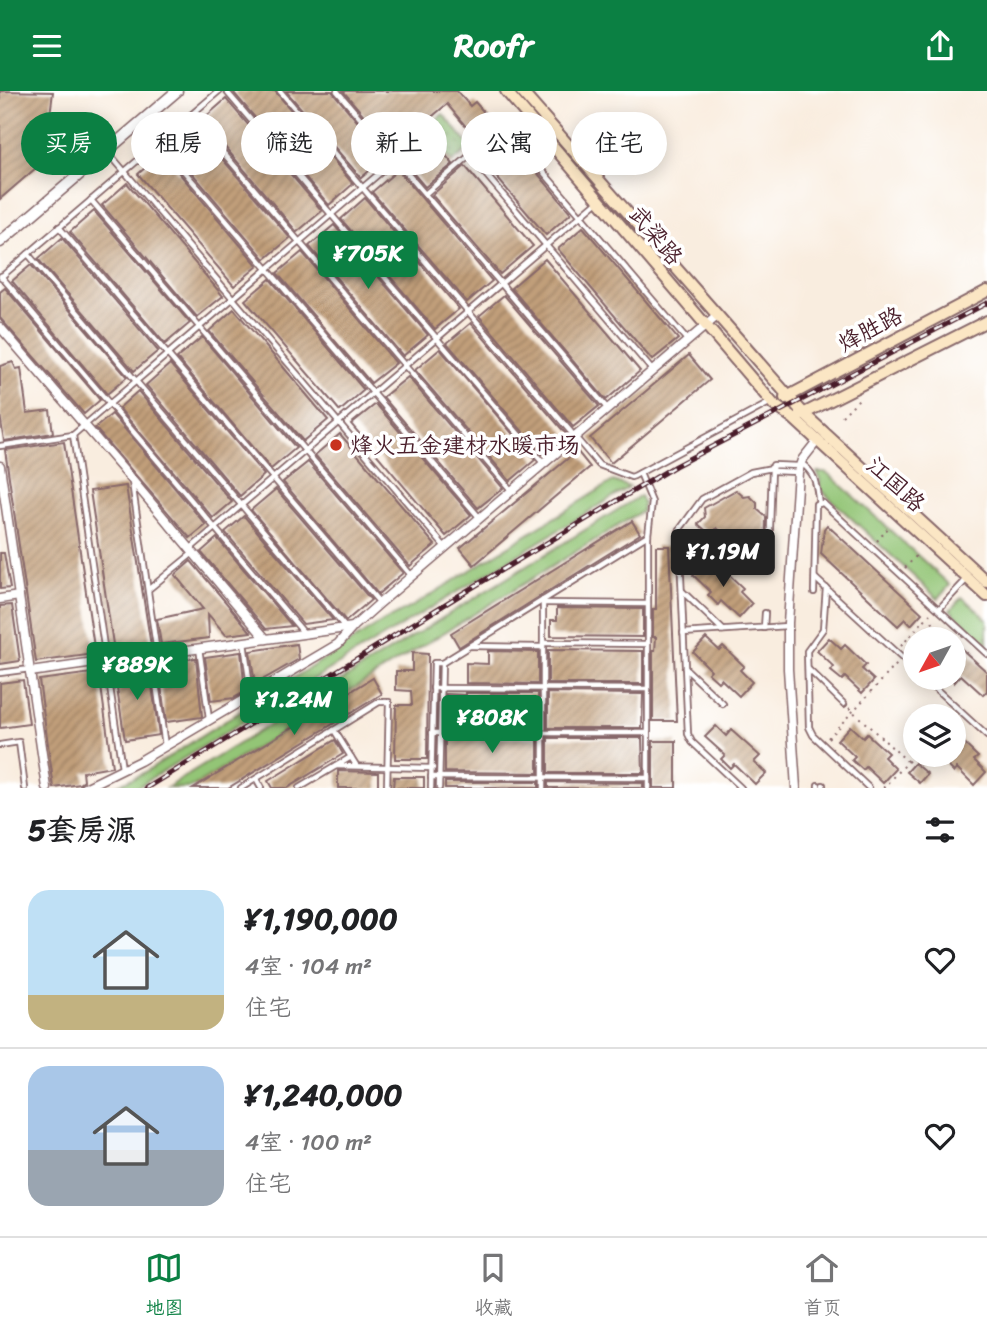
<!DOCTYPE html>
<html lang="zh">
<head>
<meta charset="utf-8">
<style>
	:root { --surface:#fff; --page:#f6f6f6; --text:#202124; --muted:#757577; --line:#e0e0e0; --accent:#0b8043 }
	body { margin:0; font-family:Sriracha,"LXGW WenKai TC",sans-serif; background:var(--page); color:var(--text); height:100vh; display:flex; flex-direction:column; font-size:26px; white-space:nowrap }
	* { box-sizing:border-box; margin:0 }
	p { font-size:23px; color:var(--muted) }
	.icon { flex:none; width:38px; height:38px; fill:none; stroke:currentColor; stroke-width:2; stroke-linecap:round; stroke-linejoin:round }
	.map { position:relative; height:697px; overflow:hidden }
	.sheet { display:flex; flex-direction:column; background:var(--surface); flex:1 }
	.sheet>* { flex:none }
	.top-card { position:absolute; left:21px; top:21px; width:945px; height:63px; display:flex; gap:14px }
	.needle { width:46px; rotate:230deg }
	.controls { position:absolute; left:903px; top:536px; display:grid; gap:14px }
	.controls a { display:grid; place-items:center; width:63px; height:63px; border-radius:50%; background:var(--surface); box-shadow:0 4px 18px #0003; font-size:35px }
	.price { position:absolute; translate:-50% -60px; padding:0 16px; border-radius:7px; background:var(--accent); color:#fff; font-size:23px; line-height:46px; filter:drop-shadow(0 2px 4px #0008) }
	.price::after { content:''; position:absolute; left:50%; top:42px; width:21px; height:16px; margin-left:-10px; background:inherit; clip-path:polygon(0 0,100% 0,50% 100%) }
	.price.active { background:#222; color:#fff }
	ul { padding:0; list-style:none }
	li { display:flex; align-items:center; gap:21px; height:175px; padding:0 28px }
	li+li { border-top:2px solid var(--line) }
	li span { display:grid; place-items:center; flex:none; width:196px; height:140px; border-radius:21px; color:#555 }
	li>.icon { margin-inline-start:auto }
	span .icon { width:84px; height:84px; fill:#fffc; stroke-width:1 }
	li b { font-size:30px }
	h2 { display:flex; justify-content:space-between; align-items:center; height:84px; padding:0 28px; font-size:30px }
	.tag { padding:0 24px; border-radius:32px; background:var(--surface); box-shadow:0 4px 18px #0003; font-size:24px; line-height:63px }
	.tag.active { background:var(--accent); color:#fff }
	header { display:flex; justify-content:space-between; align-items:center; height:91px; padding:0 28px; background:var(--accent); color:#fff; font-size:32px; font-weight:700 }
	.tabs { display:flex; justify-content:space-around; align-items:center; height:98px; border-top:2px solid var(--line); background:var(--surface); font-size:19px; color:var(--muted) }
	.tabs a { display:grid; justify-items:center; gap:4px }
	.tabs .active { color:var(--accent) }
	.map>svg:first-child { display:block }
	.grass { fill:#93c576; stroke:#6e7250; stroke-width:2 }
	.park { fill:url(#park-dots); stroke:#6e7250; stroke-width:2 }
	.building { fill:url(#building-hatch) }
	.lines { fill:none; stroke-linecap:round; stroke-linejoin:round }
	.service-casing { stroke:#87676a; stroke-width:8 }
	.minor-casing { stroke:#87676a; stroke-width:11 }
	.tertiary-casing { stroke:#87676a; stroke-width:13 }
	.secondary-casing { stroke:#87676a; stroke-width:14 }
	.path { stroke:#87676a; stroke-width:2; stroke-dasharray:2 5; stroke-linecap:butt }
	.service { stroke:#fff; stroke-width:4.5 }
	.minor { stroke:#fff; stroke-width:8 }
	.tertiary { stroke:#fff; stroke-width:10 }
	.secondary { stroke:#fbe6c4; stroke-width:10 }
	.rail-casing { stroke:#4a1f2b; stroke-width:5 }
	.rail { stroke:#fff; stroke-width:2.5; stroke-dasharray:8; stroke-linecap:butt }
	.poi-dot { fill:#c8321e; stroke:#fff; stroke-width:2.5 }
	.labels { text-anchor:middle; stroke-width:7; stroke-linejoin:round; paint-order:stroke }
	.street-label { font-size:23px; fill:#4a1f2b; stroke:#fff }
	.poi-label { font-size:23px; fill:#4a1f2b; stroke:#fff; text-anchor:start }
</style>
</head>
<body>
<header><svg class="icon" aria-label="menu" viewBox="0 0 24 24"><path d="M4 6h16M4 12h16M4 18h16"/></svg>Roofr<svg class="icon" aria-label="share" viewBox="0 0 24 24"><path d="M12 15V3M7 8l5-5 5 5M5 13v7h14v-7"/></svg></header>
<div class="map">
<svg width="987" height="697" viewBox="0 0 987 697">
	<defs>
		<pattern id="park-dots" width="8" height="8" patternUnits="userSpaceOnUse" patternTransform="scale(1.75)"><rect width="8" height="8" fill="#93c576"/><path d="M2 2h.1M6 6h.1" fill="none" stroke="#7a9f61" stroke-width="1.8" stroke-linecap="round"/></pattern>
		<pattern id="building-hatch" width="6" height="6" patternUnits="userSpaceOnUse" patternTransform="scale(1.75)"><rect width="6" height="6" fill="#c19f7a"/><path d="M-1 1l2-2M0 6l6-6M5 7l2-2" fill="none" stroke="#9f8164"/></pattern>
	</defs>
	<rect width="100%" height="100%" fill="#fff"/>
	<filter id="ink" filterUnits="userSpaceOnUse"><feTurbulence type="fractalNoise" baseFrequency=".0143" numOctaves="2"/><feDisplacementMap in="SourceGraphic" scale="14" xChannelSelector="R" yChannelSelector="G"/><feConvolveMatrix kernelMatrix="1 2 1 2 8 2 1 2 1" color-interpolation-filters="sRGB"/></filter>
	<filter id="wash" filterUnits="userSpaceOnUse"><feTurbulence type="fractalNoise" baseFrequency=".00686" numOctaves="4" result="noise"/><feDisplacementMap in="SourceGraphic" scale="28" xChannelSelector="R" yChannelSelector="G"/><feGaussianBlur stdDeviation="1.57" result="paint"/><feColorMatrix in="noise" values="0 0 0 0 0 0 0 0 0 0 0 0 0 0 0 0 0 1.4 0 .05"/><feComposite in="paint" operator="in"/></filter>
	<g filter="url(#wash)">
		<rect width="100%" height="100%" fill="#f9eddf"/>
		<g class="grass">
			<polygon points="817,381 825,381 830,384 950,494 938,508 820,398 820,389"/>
			<polygon points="613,390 629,396 135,697 111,697 143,682 384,530 413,515"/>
			<polygon points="640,405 643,412 642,420 191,697 167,697"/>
			<polygon points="962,506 987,528 987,553 950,519"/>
		</g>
		<polygon class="park" points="443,23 471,56 452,71 425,39"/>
		<g id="blocks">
			<g class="building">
				<polygon points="0,0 53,1 44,70 0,108"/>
				<polygon points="236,0 275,0 353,93 329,114 234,2"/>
				<polygon points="286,0 332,0 386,65 361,87"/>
				<polygon points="343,0 457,0 470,15 475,11 490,28 472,43 447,13 421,35 453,73 425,96"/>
				<polygon points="226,8 322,120 297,141 202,29"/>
				<polygon points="194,35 290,147 265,168 170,56"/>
				<polygon points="508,47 571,122 546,144 482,69"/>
				<polygon points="162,62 258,175 234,195 138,83"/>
				<polygon points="465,75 533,155 500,183 432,104"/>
				<polygon points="398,79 492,190 467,211 372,101"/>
				<polygon points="127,92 223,205 197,226 102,114"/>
				<polygon points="365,107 459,218 435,238 341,128"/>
				<polygon points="94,120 190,232 165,253 70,141"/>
				<polygon points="334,134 428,244 403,265 309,155"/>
				<polygon points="583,136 678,248 652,269 558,158"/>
				<polygon points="62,147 158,260 134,280 38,168"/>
				<polygon points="302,161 396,272 371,292 277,182"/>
				<polygon points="545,168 640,280 606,309 511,197"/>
				<polygon points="31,174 127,286 107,303 12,190"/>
				<polygon points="270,188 364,299 340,320 245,209"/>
				<polygon points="5,197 100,309 84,323 0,227 0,201"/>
				<polygon points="504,204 599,315 573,336 479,225"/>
				<polygon points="234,218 328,329 303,350 209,240"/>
				<polygon points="471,232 566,343 542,363 447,252"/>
				<polygon points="202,246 296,357 271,378 177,267"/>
				<polygon points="440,258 535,369 510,390 415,279"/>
				<polygon points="689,264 710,289 611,372 590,347"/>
				<polygon points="13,271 16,278 21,277 27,322 50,319 53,342 4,350 0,324 0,275"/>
				<polygon points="170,273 264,384 240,405 146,294"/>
				<polygon points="408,286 503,397 478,417 383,306"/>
				<polygon points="138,300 232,411 213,427 119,317"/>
				<polygon points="376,313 471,424 446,445 351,333"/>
				<polygon points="112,323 206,434 190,447 95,337"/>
				<polygon points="340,343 435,454 410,475 315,364"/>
				<polygon points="64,351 95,563 36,571 5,359"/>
				<polygon points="577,360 590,376 474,474 460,457"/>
				<polygon points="308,371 403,482 378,503 283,391"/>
				<polygon points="126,395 151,555 114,560 90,400"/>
				<polygon points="276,398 371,509 346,530 251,419"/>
				<polygon points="736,399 744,406 750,405 757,412 757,418 766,426 765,472 753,471 717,437 711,444 698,433 705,426 704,417"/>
				<polygon points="244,425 333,529 303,533 225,441"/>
				<polygon points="632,430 640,443 459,556 451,542"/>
				<polygon points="827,434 922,522 911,534 905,528 898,535 821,463 824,438"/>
				<polygon points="217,447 292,535 266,538 201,461"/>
				<polygon points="656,455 669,455 677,630 653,630 653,560 655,560 656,546 653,546 653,518 656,518"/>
				<polygon points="0,462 4,462 10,497 0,498"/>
				<polygon points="191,470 251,541 226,544 208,523 209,547 161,553 157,528 203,518 175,484"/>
				<polygon points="706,470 719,481 722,477 743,497 740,501 752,513 739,527 721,510 718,514 708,504 711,501 693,484"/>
				<polygon points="12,514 20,570 0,573 0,515"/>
				<polygon points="557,517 643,518 643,546 551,545 551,529 557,529"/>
				<polygon points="706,547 719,559 723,555 744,575 740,579 752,591 739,605 721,588 718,591 708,582 711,579 693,561"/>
				<polygon points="829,547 841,558 845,554 866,574 862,578 874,589 862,602 845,586 842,589 831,580 834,576 817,560"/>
				<polygon points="954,551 987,581 987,600 983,604 961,584 954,592"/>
				<polygon points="297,553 299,568 255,593 250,560"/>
				<polygon points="548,559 643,560 643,593 548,593"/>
				<polygon points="488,560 538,561 538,593 466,592 466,572 488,573"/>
				<polygon points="241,561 245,601 234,607 211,610 205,566"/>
				<polygon points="412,562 428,563 427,668 395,668 396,614 412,614 411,600 396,599 396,580 412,580"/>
				<polygon points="196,567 202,626 166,631 158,572"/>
				<polygon points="149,574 159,644 125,649 114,578"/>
				<polygon points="99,581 112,676 83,681 84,690 80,693 54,697 39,589"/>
				<polygon points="373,587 382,603 228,697 193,697"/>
				<polygon points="23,589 29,633 0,637 0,592"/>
				<polygon points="466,602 538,602 538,637 445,637 446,603 466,604"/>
				<polygon points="548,602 643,603 642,637 548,637"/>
				<polygon points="716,635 726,645 731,639 760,665 754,671 766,682 755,693 734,673 730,677 721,668 725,664 705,646"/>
				<polygon points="850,635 863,647 867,643 888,662 884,666 896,678 883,692 866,676 863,679 852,669 855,666 837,649"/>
				<polygon points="954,643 978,666 974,669 986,681 974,694 957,677 954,681 944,671 947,668 942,663 954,663"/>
				<polygon points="445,647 538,647 538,682 445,681"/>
				<polygon points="548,647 642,647 643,682 548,682"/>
				<polygon points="335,649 343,663 287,697 272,697 268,690"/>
				<rect x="653" y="650" width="23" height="47"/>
				<polygon points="915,672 928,683 920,692 907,681"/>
				<polygon points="338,680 378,681 378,697 338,697"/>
				<polygon points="394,686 424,686 424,697 393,697"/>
				<rect x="445" y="691" width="93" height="6"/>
				<polygon points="548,691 643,692 643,697 548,697"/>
			</g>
		</g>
	</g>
	<g filter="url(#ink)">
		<use href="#blocks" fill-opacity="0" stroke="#87676a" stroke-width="2"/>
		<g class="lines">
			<g class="service-casing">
				<g id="service">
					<polyline points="226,0 543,372"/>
					<polyline points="280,0 599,374 631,386 634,385 771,311"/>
					<polyline points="337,0 607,317"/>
					<polyline points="191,24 511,399"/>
					<polyline points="159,51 479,426"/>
					<polyline points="107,60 445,456"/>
					<polyline points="470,65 652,279"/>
					<polyline points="425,103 504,35 687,249"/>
					<polyline points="91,109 411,484"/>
					<polyline points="59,136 379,511"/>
					<polyline points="28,163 345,536"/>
					<polyline points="1,185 304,542"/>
					<polyline points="1,186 219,0"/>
					<polyline points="73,344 122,678"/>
					<polyline points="0,355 73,344 395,69"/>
					<path d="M 801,372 C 817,383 816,395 819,413"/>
					<polyline points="772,380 798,381"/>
					<polyline points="640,382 652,411 648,444 648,697"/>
					<polyline points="132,391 157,562"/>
					<polyline points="190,458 599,109"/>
					<polyline points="769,467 772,377"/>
					<polyline points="815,487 915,579"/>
					<polyline points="826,497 823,538 807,560 809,636 813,644 869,697"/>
					<polyline points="149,498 193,462"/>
					<polyline points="682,500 723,539"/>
					<polyline points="814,501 816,413 823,412 987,563"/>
					<polyline points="543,509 543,697"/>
					<polyline points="543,512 648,513"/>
					<polyline points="939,518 967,488"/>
					<polyline points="764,537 765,522"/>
					<polyline points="683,542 787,535"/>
					<polyline points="244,551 251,603"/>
					<polyline points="543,552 648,553"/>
					<polyline points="470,555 543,556"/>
					<polyline points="199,557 209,628"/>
					<polyline points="152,564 165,655"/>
					<polyline points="442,572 648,444"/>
					<polyline points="685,577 723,613"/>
					<polyline points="808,578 844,613"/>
					<polyline points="0,582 30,578"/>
					<polyline points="923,586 987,645"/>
					<polyline points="433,597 648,598"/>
					<polyline points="334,639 356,674"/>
					<polyline points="432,642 648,642"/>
					<polyline points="0,654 19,651 25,697"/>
					<polyline points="336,675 433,677"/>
					<polyline points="431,686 648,687"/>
					<polyline points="256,688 261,697"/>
					<polyline points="818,694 818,697"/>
					<polyline points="823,694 823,697"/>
					<polyline points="241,697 379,611 389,611 387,697"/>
					<polyline points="299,697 351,666"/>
					<polyline points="431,697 434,572 442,572 439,697"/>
					<polyline points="741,697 692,651 688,643 679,441 680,438 702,408 751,381 772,377 773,374 799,375"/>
				</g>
			</g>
			<g class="minor-casing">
				<g id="minor">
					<polyline points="0,236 132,389 266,548"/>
					<polyline points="0,375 47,697"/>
					<polyline points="0,508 19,505"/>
					<polyline points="30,581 353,536"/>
					<polyline points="85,697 140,670 338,553 353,536 380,512 717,225"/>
					<polyline points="796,697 788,578 788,532 798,381 802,369 817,350"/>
				</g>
			</g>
			<g class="tertiary-casing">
				<polyline id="tertiary" points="0,151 177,0"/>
			</g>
			<g class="secondary-casing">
				<g id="secondary">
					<polyline points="506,0 774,314 793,327 987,505"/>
					<polyline points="521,0 804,323 987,491"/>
					<polyline points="785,307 987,200"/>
					<polyline points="799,325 987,230"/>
				</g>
			</g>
			<g class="path">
				<polyline points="842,325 860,307"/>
				<polyline points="877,450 890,435"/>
				<polyline points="905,477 919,462"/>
				<polyline points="918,548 936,528"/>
				<polyline points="901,555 930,523"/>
				<polyline points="907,560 915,551"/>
				<polyline points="849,617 908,671"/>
				<polyline points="828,647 898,572"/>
				<polyline points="884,697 915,663"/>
			</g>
			<use href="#service" class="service"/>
			<use href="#minor" class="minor"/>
			<use href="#tertiary" class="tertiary"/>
			<use href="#secondary" class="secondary"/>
			<g class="rail-casing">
				<polyline id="rail" points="147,697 460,504 675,375 987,212"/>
			</g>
			<use href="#rail" class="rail"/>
		</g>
	</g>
	<circle class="poi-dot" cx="336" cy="354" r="7"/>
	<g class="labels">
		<g class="street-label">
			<text transform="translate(656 144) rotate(50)" y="8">武梁路</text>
			<text transform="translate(870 238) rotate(-28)" y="8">烽胜路</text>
			<text transform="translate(896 393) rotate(42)" y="8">江国路</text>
		</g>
		<g class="poi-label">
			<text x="350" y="362">烽火五金建材水暖市场</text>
		</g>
	</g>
</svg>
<div class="controls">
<a><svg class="needle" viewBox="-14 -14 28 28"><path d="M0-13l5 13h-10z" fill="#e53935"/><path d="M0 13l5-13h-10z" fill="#757577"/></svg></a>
<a><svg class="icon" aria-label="layers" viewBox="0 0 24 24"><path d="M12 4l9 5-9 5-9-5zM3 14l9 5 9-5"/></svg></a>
</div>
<b class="price" style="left:368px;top:200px">¥705K</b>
<b class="price active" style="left:723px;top:498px">¥1.19M</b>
<b class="price" style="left:137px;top:611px">¥889K</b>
<b class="price" style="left:294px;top:646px">¥1.24M</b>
<b class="price" style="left:492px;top:664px">¥808K</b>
<div class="top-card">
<a class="tag active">买房</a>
<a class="tag">租房</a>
<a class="tag">筛选</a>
<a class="tag">新上</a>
<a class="tag">公寓</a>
<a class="tag">住宅</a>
</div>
</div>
<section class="sheet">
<h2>5套房源<svg class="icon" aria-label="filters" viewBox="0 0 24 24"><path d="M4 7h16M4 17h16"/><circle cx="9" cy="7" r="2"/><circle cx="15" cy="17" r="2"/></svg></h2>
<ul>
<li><span style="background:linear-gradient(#bfe0f5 75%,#c2b280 0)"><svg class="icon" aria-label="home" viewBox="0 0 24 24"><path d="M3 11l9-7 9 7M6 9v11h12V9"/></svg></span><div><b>¥1,190,000</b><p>4室 · 104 m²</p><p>住宅</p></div><svg class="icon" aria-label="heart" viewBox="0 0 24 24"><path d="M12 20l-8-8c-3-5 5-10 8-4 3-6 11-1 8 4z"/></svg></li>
<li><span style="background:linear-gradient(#a9c7e8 60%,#9aa5b1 0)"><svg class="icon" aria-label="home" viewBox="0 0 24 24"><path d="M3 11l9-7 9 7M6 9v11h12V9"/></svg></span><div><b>¥1,240,000</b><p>4室 · 100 m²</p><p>住宅</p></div><svg class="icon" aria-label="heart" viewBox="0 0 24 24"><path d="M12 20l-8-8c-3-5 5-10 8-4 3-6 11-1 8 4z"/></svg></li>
</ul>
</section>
<nav class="tabs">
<a class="active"><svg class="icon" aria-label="map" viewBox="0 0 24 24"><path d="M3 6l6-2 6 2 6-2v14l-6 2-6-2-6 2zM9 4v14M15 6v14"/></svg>地图</a>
<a><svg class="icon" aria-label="saved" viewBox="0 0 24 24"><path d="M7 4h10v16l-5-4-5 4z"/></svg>收藏</a>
<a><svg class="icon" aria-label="home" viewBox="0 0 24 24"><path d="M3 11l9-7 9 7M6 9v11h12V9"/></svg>首页</a>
</nav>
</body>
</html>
